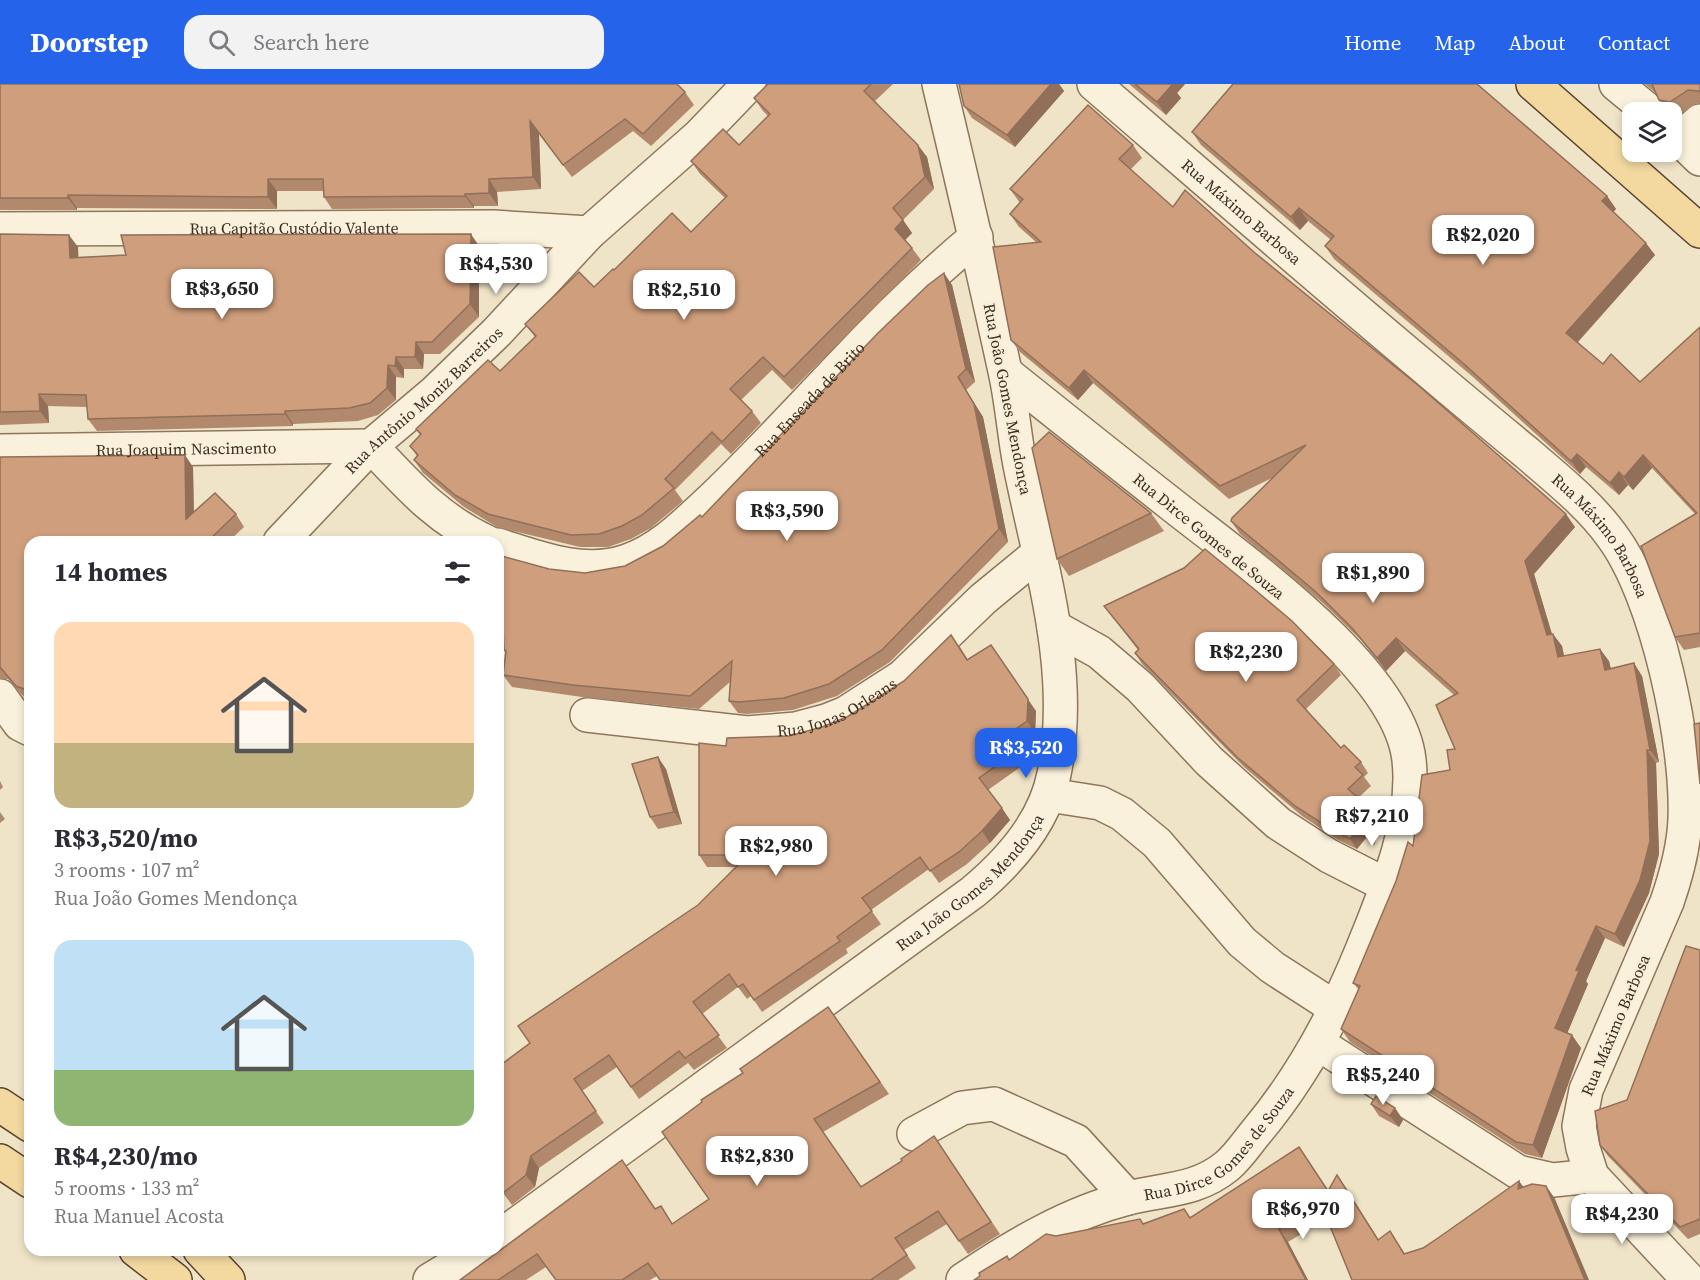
<!DOCTYPE html>
<html lang="en">
<head>
<meta charset="utf-8">
<style>
	:root { --surface:#fff; --page:#f2f2f3; --text:#2b2b33; --muted:#7c7c81; --accent:#2563eb }
	body { margin:0; font-family:"Source Serif 4",serif; background:var(--page); color:var(--text); height:100vh; display:flex; flex-direction:column; font-size:22px; white-space:nowrap }
	* { box-sizing:border-box; margin:0 }
	p { font-size:20px; color:var(--muted) }
	.icon { flex:none; width:33px; height:33px; fill:none; stroke:currentColor; stroke-width:2; stroke-linecap:round; stroke-linejoin:round }
	.map { position:relative; flex:1; overflow:hidden }
	.panel { position:absolute; left:24px; top:452px; width:480px; height:720px; display:flex; flex-direction:column; background:var(--surface); border-radius:18px; box-shadow:0 3px 9px #0003 }
	.panel>* { flex:none }
	.buttons { position:absolute; left:1622px; top:18px; display:grid; gap:12px }
	.buttons a { display:grid; place-items:center; width:60px; height:60px; border-radius:12px; background:var(--surface); box-shadow:0 3px 9px #0003; font-size:30px }
	.price { position:absolute; translate:-50% -51px; padding:0 14px; border-radius:12px; background:#fff; color:#222; font-size:20px; line-height:39px; filter:drop-shadow(0 2px 3px #0008) }
	.price::after { content:''; position:absolute; left:50%; top:36px; width:18px; height:14px; margin-left:-9px; background:inherit; clip-path:polygon(0 0,100% 0,50% 100%) }
	.price.active { background:var(--accent); color:#fff }
	ul { padding:0; list-style:none }
	li { display:grid; align-content:center; gap:12px; height:318px; padding:0 30px }
	li span { display:grid; place-items:center; height:186px; border-radius:18px; color:#555 }
	li>.icon { margin-inline-start:auto }
	span .icon { width:108px; height:108px; fill:#fffc; stroke-width:1 }
	li b { font-size:26px }
	h2 { display:flex; justify-content:space-between; align-items:center; height:72px; padding:0 30px; font-size:26px }
	header { display:flex; align-items:center; gap:36px; box-sizing:border-box; height:84px; padding:0 30px; background:var(--accent); color:#fff }
	header strong { font-size:28px }
	nav { display:flex; gap:33px; margin-inline-start:auto; font-size:21px }
	.search { width:420px; height:54px; background:var(--page); display:flex; align-items:center; gap:15px; box-sizing:border-box; padding:0 21px; border-radius:18px; color:var(--muted); font-size:22px }
	.map>svg:first-child { display:block }
	.lines { fill:none; stroke-linecap:round; stroke-linejoin:round }
	.minor-casing { stroke:#8d765c; stroke-width:36 }
	.major-casing { stroke:#5b4430; stroke-width:36 }
	.minor { stroke:#faf1dc; stroke-width:33 }
	.major { stroke:#f3d9a0; stroke-width:33 }
	.wall { fill:#b2896c }
	.shaded-wall { fill:#916f58 }
	.building { fill:#cf9f7d; stroke:#916f58; stroke-width:1.5 }
	.labels { text-anchor:middle; stroke-width:4.5; stroke-linejoin:round; paint-order:stroke }
	.street-label { font-size:16px; fill:#3d2e20; stroke:#f7eed8 }
</style>
</head>
<body>
<header>
<strong>Doorstep</strong>
<div class="search"><svg class="icon" aria-label="search" viewBox="0 0 24 24"><circle cx="10" cy="10" r="6"/><path d="M15 15l6 6"/></svg>Search here</div>
<nav><a>Home</a><a>Map</a><a>About</a><a>Contact</a></nav>
</header>
<div class="map">
<svg width="1700" height="1196" viewBox="0 0 1700 1196">
	<rect width="100%" height="100%" fill="#f0e4c8"/>
	<g class="lines">
		<g class="minor-casing">
			<g id="minor">
				<path id="s1" d="M 1094,0 C 1204,95 1313,190 1424,283 C 1458,312 1493,341 1527,369 C 1557,395 1589,420 1612,452 C 1657,512 1688,660 1685,735 C 1684,763 1676,792 1667,818 L 1586,1006 L 1579,1042 L 1583,1064 L 1592,1092 L 1689,1196"/>
				<polyline points="1616,0 1650,28"/>
				<polyline points="1671,47 1700,75"/>
				<polyline points="1679,55 1700,37"/>
				<path id="s2" d="M 0,145 L 493,143 L 589,149"/>
				<path id="s3" d="M 0,367 L 371,362 C 408,401 437,435 487,458"/>
				<path id="s4" d="M 280,458 L 371,362 L 435,308 L 497,248 L 589,149 L 699,52 L 749,0"/>
				<path id="s5" d="M 498,461 C 539,474 584,492 627,477 C 660,466 686,439 711,416 C 756,373 798,327 841,282 C 884,236 928,193 976,153"/>
				<polyline points="1054,543 1099,568 1140,603 1209,677 1278,739 1329,772 1388,802"/>
				<polyline points="0,612 20,640 30,645"/>
				<path id="s6" d="M 587,631 L 747,649 L 796,645 L 826,637 L 846,629 L 902,593 L 983,515 L 1039,469"/>
				<polyline points="1049,711 1100,719 1122,730 1157,759 1242,858 1272,883 1337,925"/>
				<polyline points="1319,960 1518,1088 1553,1096 1592,1092"/>
				<polyline points="914,1050 962,1024 994,1020 1076,1057 1128,1114"/>
				<path id="s7" d="M 498,1154 L 973,808 C 1009,778 1045,737 1054,690 C 1075,586 1040,482 1020,381 C 1014,350 1012,318 1005,287 C 984,191 962,96 939,0"/>
				<polyline points="430,1196 480,1166"/>
				<path id="s8" d="M 963,1196 C 1013,1162 1069,1129 1128,1114 C 1163,1105 1197,1107 1227,1082 C 1238,1073 1247,1059 1257,1047 C 1303,992 1335,932 1362,866 C 1385,809 1416,738 1409,676 C 1399,585 1240,475 1171,420 C 1116,377 1061,333 1006,289"/>
			</g>
		</g>
		<g class="major-casing">
			<g id="major">
				<polyline points="1533,0 1700,147"/>
				<polyline points="0,1021 30,1041"/>
				<polyline points="0,1077 30,1097"/>
				<polyline points="136,1166 175,1196"/>
				<polyline points="200,1166 228,1196"/>
			</g>
		</g>
		<use href="#minor" class="minor"/>
		<use href="#major" class="major"/>
	</g>
	<g class="wall">
		<polygon points="0,0 685,8 694,21 651,62 633,47 572,93 539,50 541,105 497,108 498,122 474,122 474,124 332,125 324,113 323,107 277,107 277,125 77,124 77,126 0,126"/>
		<polygon points="768,0 893,0 875,17 927,73 934,105 903,136 912,149 905,156 912,164 921,176 792,306 772,286 741,316 752,327 761,339 731,370 721,360 675,406 683,417 651,444 631,455 608,463 580,463 497,443 464,423 423,389 414,376 417,372 410,362 420,351 416,345 500,287 535,253 525,240 594,203 614,186 691,148 725,114 700,90 691,77 739,61 768,32 763,27 754,14"/>
		<polygon points="959,0 1059,0 1064,7 1015,63 972,34 964,22"/>
		<polygon points="1129,0 1185,0 1177,9 1181,14 1166,31"/>
		<polygon points="1645,0 1700,0 1700,19 1697,19 1679,31 1668,28 1659,16 1656,9"/>
		<polygon points="1192,48 1607,112 1616,125 1613,128 1655,171 1578,258 1603,280 1640,298 1700,243 1700,563 1684,566 1675,553 1695,430 1652,384 1633,406 1628,401 1619,411 1586,383 1580,390 1473,293 1334,175 1325,162 1331,156 1308,137 1300,146 1201,61"/>
		<polygon points="1133,61 1142,74 1130,86 1173,123 1255,169 1575,443 1534,490 1552,550 1562,562 1564,572 1609,577 1611,585 1642,592 1659,678 1656,679 1659,770 1649,809 1624,863 1605,854 1586,897 1588,900 1567,949 1581,964 1542,1074 1525,1070 1350,958 1341,945 1359,906 1353,899 1413,762 1450,686 1455,665 1454,611 1405,567 1386,587 1361,556 1324,520 1240,450 1231,437 1272,394 1229,415 1093,299 1078,316 1020,268 1011,256 1036,158 1019,143 1010,130 1020,119 1010,105"/>
		<polygon points="0,150 78,163 78,173 479,162 479,233 440,270 424,270 423,285 404,285 404,294 396,293 396,316 378,331 358,337 293,340 293,342 97,347 88,335 87,323 48,322 49,339 0,341"/>
		<polygon points="952,201 975,298 966,306 983,333 1008,458 890,578 837,612 793,626 747,630 738,629 729,617 730,598 699,625 582,613 512,603 503,591 506,569 504,566 503,552 498,552 498,471 549,485 585,489 625,482 663,462 702,433"/>
		<polygon points="0,373 193,383 194,427 236,430 244,443 228,458 30,458 30,616 25,614 8,595 0,595"/>
		<polygon points="1151,429 1164,447 1069,492 1057,475"/>
		<polygon points="1104,522 1334,580 1341,591 1306,625 1341,664 1361,678 1368,689 1364,693 1371,702 1358,714 1382,739 1374,761 1366,754 1357,765 1338,756 1302,732 1244,683 1142,580 1135,569 1138,566"/>
		<polygon points="960,563 968,576 1036,627 1035,649 1021,659 1029,677 988,706 1010,736 990,759 967,780 939,799 929,785 871,826 881,840 846,865 848,869 762,928 751,912 747,915 738,903 702,930 727,964 694,986 688,979 639,1015 617,983 582,1007 604,1039 539,1084 535,1103 512,1121 503,1109 498,1112 498,983 530,959 698,821 736,783 707,783 699,771 726,662 789,652 822,643 847,633"/>
		<polygon points="666,685 682,740 658,745 650,733"/>
		<polygon points="0,697 3,703 0,706"/>
		<polygon points="0,728 5,735 0,739"/>
		<polygon points="1700,866 1700,1150 1688,1155 1608,1072 1600,1061 1627,1016"/>
		<polygon points="828,923 889,1010 823,1048 861,1103 902,1077 934,1052 1000,1150 968,1170 947,1140 904,1166 916,1184 898,1196 660,1196 657,1192 650,1196 556,1196 546,1183 526,1196 460,1196 631,1088 655,1125 673,1140 709,1115 743,989"/>
		<polygon points="1371,1020 1395,1024 1403,1036 1399,1043 1379,1032"/>
		<polygon points="1337,1091 1378,1156 1390,1147 1405,1170 1423,1164 1523,1103 1546,1102 1555,1115 1352,1196 1327,1134 1288,1158 1308,1196 974,1196 1009,1175 1056,1152 1143,1139 1191,1134 1328,1107"/>
	</g>
	<g class="shaded-wall">
		<polygon points="1051,0 1059,0 1064,7 1015,63 1007,51"/>
		<polygon points="1170,0 1185,0 1177,9 1181,14 1166,31 1157,18"/>
		<polygon points="530,37 539,50 541,105 533,93"/>
		<polygon points="918,61 927,73 934,105 925,93"/>
		<polygon points="268,95 277,107 277,125 268,113"/>
		<polygon points="489,95 497,108 498,122 489,109"/>
		<polygon points="465,110 474,122 474,124 465,112"/>
		<polygon points="68,111 77,124 77,126 68,114"/>
		<polygon points="1607,112 1616,125 1611,130 1602,117"/>
		<polygon points="1299,124 1308,137 1300,146 1291,133"/>
		<polygon points="903,136 912,149 904,157 895,145"/>
		<polygon points="471,150 479,162 479,233 470,220"/>
		<polygon points="69,151 78,163 79,186 70,174"/>
		<polygon points="1646,159 1655,171 1575,261 1566,249"/>
		<polygon points="944,189 952,201 975,298 966,285"/>
		<polygon points="416,258 424,270 423,285 415,273"/>
		<polygon points="396,273 404,285 404,294 395,282"/>
		<polygon points="388,281 396,293 396,316 387,304"/>
		<polygon points="1084,286 1093,299 1078,316 1069,304"/>
		<polygon points="958,293 983,333 1008,458 999,445"/>
		<polygon points="39,310 48,322 49,339 40,327"/>
		<polygon points="285,327 293,340 293,342 285,330"/>
		<polygon points="1577,370 1586,383 1580,390 1571,377"/>
		<polygon points="185,371 193,383 194,447 186,435"/>
		<polygon points="1643,371 1652,384 1633,406 1624,393"/>
		<polygon points="1619,388 1628,401 1619,411 1610,399"/>
		<polygon points="1566,430 1575,443 1534,490 1556,564 1547,551 1525,477"/>
		<polygon points="1553,550 1562,562 1567,586 1558,573"/>
		<polygon points="1396,554 1405,567 1386,587 1377,574"/>
		<polygon points="991,561 1036,627 1035,649 1027,637"/>
		<polygon points="1600,565 1609,577 1614,599 1605,586"/>
		<polygon points="1634,579 1642,592 1659,678 1650,666"/>
		<polygon points="1013,647 1021,659 1029,677 1020,665"/>
		<polygon points="1647,666 1656,679 1659,770 1649,809 1624,863 1615,850"/>
		<polygon points="658,673 666,685 682,740 674,728"/>
		<polygon points="1002,724 1010,736 990,759 982,747"/>
		<polygon points="1374,728 1382,739 1374,761 1366,751"/>
		<polygon points="1358,744 1366,754 1357,765 1350,755"/>
		<polygon points="1596,842 1605,854 1586,897 1588,900 1564,957 1555,944 1576,886"/>
		<polygon points="1572,951 1581,964 1542,1074 1533,1061"/>
		<polygon points="1395,1024 1403,1036 1399,1043 1390,1032"/>
		<polygon points="531,1072 539,1084 535,1103 526,1091"/>
		<polygon points="1337,1091 1346,1104 1387,1169 1378,1156"/>
		<polygon points="1519,1097 1528,1109 1518,1105"/>
		<polygon points="1546,1102 1555,1115 1589,1196 1585,1196"/>
		<polygon points="1279,1145 1288,1158 1308,1196 1306,1196"/>
	</g>
	<g class="building">
		<polygon points="0,0 677,0 685,8 643,50 625,35 563,81 530,37 533,93 489,95 489,109 465,110 465,112 324,113 323,95 268,95 268,113 68,111 68,114 0,114"/>
		<polygon points="768,0 871,0 864,7 918,61 925,93 893,124 903,136 895,145 912,164 784,293 763,273 730,305 752,327 722,358 712,348 665,395 674,404 642,431 622,442 599,450 571,451 488,430 455,411 414,376 418,371 410,362 421,350 416,345 488,276 500,287 536,252 525,240 579,188 594,203 613,185 614,186 672,129 691,148 727,112 691,77 723,45 739,61 770,30 754,14"/>
		<polygon points="959,0 1051,0 1007,51 964,22"/>
		<polygon points="1135,0 1171,0 1172,1 1157,18"/>
		<polygon points="1233,0 1477,0 1607,112 1602,117 1646,159 1566,249 1603,280 1611,270 1640,298 1700,243 1700,549 1675,553 1641,462 1697,429 1643,371 1624,393 1619,388 1610,399 1577,370 1571,377 1464,280 1325,162 1334,152 1299,124 1291,133 1192,48"/>
		<polygon points="1652,0 1700,0 1700,8 1698,7 1688,6 1670,18 1659,16"/>
		<polygon points="1088,21 1133,61 1119,75 1173,123 1185,106 1255,169 1419,302 1566,430 1525,477 1547,551 1553,550 1558,573 1600,565 1605,586 1634,579 1650,666 1647,666 1650,757 1640,796 1615,850 1596,842 1576,886 1579,887 1555,944 1572,951 1533,1061 1516,1058 1341,945 1360,902 1353,899 1396,797 1408,758 1413,762 1422,691 1450,686 1447,666 1455,665 1436,621 1458,609 1396,554 1377,574 1352,544 1316,508 1231,437 1232,434 1306,361 1220,402 1084,286 1069,304 1011,256 993,163 1041,158 1010,130 1023,115 1010,105"/>
		<polygon points="0,150 69,151 70,174 126,171 121,151 471,150 470,220 432,258 416,258 415,273 396,273 395,282 388,281 387,304 370,319 349,324 285,327 285,330 88,335 86,311 39,310 40,327 0,328"/>
		<polygon points="944,189 966,285 958,293 974,320 999,445 882,566 829,600 784,614 739,618 729,617 732,577 690,612 573,601 503,591 506,567 504,566 503,541 498,540 498,471 549,485 585,489 625,482 663,462 700,431 702,433 878,249 928,201"/>
		<polygon points="1049,348 1151,429 1057,475 1032,364"/>
		<polygon points="185,371 186,435 215,409 236,430 207,458 30,458 30,606 27,606 16,602 0,583 0,373"/>
		<polygon points="1205,465 1254,505 1292,537 1334,580 1297,616 1341,664 1344,661 1361,678 1355,683 1363,691 1348,705 1374,728 1366,751 1358,744 1350,755 1331,745 1295,722 1237,673 1135,569 1139,565 1104,522 1184,484"/>
		<polygon points="951,551 967,576 991,561 1028,615 1027,637 1013,647 1020,665 979,694 1002,724 982,747 959,768 930,787 920,773 862,814 872,827 837,853 840,857 754,916 743,900 738,903 729,890 693,918 719,951 685,974 679,967 631,1003 609,971 574,995 596,1027 531,1072 526,1091 503,1109 498,1102 498,983 530,959 518,942 698,821 748,771 699,771 699,659 726,662 727,654 789,652 822,643 847,633 904,597"/>
		<polygon points="1700,639 1700,700 1694,640"/>
		<polygon points="658,673 674,728 650,733 632,680"/>
		<polygon points="1686,862 1700,866 1700,1135 1680,1143 1600,1061 1595,1027 1627,1016"/>
		<polygon points="828,923 880,998 814,1035 861,1103 902,1077 901,1075 934,1052 991,1138 959,1157 938,1127 895,1154 907,1171 872,1195 873,1196 660,1196 648,1179 622,1196 556,1196 537,1170 498,1196 460,1196 622,1076 655,1125 661,1122 672,1140 709,1115 662,1048 702,1018 701,1016 743,989 740,985"/>
		<polygon points="1376,1012 1395,1024 1390,1032 1371,1020"/>
		<polygon points="1299,1063 1328,1107 1337,1091 1378,1156 1390,1147 1404,1170 1423,1164 1438,1154 1519,1097 1518,1105 1532,1100 1546,1102 1585,1196 1352,1196 1321,1120 1279,1145 1306,1196 974,1196 980,1192 979,1189 1007,1172 1009,1176 1046,1150 1056,1152 1140,1135 1143,1140 1184,1125 1190,1134"/>
	</g>
	<g class="labels">
		<g class="street-label">
			<text dy="6" stroke="none"><textPath href="#s1" startOffset="195">Rua Máximo Barbosa</textPath></text>
			<text dy="6" stroke="none"><textPath href="#s2" startOffset="294">Rua Capitão Custódio Valente</textPath></text>
			<text transform="translate(1008 315) rotate(79)" y="6">Rua João Gomes Mendonça</text>
			<text dy="6" stroke="none"><textPath href="#s4" startOffset="202">Rua Antônio Moniz Barreiros</textPath></text>
			<text dy="6" stroke="none"><textPath href="#s5" startOffset="378">Rua Enseada de Brito</textPath></text>
			<text dy="6" stroke="none"><textPath href="#s3" startOffset="186">Rua Joaquim Nascimento</textPath></text>
			<text transform="translate(1209 452) rotate(39)" y="6">Rua Dirce Gomes de Souza</text>
			<text dy="6" stroke="none"><textPath href="#s1" startOffset="681">Rua Máximo Barbosa</textPath></text>
			<text dy="6" stroke="none"><textPath href="#s6" startOffset="256">Rua Jonas Orleans</textPath></text>
			<text dy="6" stroke="none"><textPath href="#s7" startOffset="592">Rua João Gomes Mendonça</textPath></text>
			<text transform="translate(1615 941) rotate(-67)" y="6">Rua Máximo Barbosa</text>
			<text dy="6" stroke="none"><textPath href="#s8" startOffset="296">Rua Dirce Gomes de Souza</textPath></text>
		</g>
	</g>
</svg>
<div class="buttons">
<a><svg class="icon" aria-label="layers" viewBox="0 0 24 24"><path d="M12 4l9 5-9 5-9-5zM3 14l9 5 9-5"/></svg></a>
</div>
<b class="price" style="left:1483px;top:182px">R$2,020</b>
<b class="price" style="left:496px;top:211px">R$4,530</b>
<b class="price" style="left:222px;top:236px">R$3,650</b>
<b class="price" style="left:684px;top:237px">R$2,510</b>
<b class="price" style="left:787px;top:458px">R$3,590</b>
<b class="price" style="left:1373px;top:520px">R$1,890</b>
<b class="price" style="left:1246px;top:599px">R$2,230</b>
<b class="price active" style="left:1026px;top:695px">R$3,520</b>
<b class="price" style="left:1372px;top:763px">R$7,210</b>
<b class="price" style="left:776px;top:793px">R$2,980</b>
<b class="price" style="left:1383px;top:1022px">R$5,240</b>
<b class="price" style="left:757px;top:1103px">R$2,830</b>
<b class="price" style="left:1303px;top:1156px">R$6,970</b>
<b class="price" style="left:1622px;top:1161px">R$4,230</b>
<section class="panel">
<h2>14 homes<svg class="icon" aria-label="filters" viewBox="0 0 24 24"><path d="M4 7h16M4 17h16"/><circle cx="9" cy="7" r="2"/><circle cx="15" cy="17" r="2"/></svg></h2>
<ul>
<li><span style="background:linear-gradient(#ffd9b3 65%,#c2b280 0)"><svg class="icon" aria-label="home" viewBox="0 0 24 24"><path d="M3 11l9-7 9 7M6 9v11h12V9"/></svg></span><div><b>R$3,520/mo</b><p>3 rooms · 107 m²</p><p>Rua João Gomes Mendonça</p></div></li>
<li><span style="background:linear-gradient(#bfe0f5 70%,#8fb573 0)"><svg class="icon" aria-label="home" viewBox="0 0 24 24"><path d="M3 11l9-7 9 7M6 9v11h12V9"/></svg></span><div><b>R$4,230/mo</b><p>5 rooms · 133 m²</p><p>Rua Manuel Acosta</p></div></li>
</ul>
</section>
</div>
</body>
</html>
